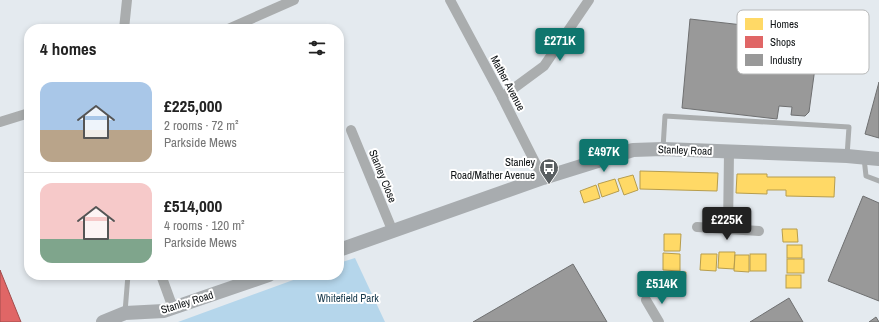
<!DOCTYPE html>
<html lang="en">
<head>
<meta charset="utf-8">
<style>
	:root { --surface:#fff; --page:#f6f6f6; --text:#222; --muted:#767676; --line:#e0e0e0; --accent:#0f766e }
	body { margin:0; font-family:"Archivo Narrow",sans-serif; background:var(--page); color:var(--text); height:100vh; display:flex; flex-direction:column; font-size:15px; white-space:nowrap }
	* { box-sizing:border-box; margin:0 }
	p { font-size:13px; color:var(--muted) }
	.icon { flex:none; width:22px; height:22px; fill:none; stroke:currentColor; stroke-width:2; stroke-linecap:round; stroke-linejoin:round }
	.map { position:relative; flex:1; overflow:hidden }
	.sheet { position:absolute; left:24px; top:24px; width:320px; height:256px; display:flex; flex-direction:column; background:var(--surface); border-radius:16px; box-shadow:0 2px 6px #0003 }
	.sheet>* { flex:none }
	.price { position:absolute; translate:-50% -34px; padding:0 9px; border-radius:4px; background:var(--accent); color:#fff; font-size:13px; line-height:26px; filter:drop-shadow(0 1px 2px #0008) }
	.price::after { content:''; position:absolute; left:50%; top:24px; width:12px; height:9px; margin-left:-6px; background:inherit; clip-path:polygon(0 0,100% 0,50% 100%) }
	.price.current { background:#222; color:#fff }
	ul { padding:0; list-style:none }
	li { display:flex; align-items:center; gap:12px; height:100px; padding:0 16px }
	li+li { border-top:1px solid var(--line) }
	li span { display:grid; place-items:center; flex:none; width:112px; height:80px; border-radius:12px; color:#555 }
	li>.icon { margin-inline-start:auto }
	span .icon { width:48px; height:48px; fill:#fffc; stroke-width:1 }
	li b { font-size:17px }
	h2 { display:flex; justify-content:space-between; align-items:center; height:48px; padding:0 16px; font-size:17px }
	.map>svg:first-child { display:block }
	.green { fill:#b5d6eb }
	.homes { fill:#ffd966; stroke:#b79d4d }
	.shops { fill:#e06666; stroke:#a14d4d }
	.industry { fill:#999; stroke:#6f7071 }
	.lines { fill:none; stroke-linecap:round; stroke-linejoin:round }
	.lane { stroke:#aaadae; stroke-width:5 }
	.street { stroke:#aaadae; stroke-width:10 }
	.secondary { stroke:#a8acaf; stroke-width:14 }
	.labels { text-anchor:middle; stroke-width:4; stroke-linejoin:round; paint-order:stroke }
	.street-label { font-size:11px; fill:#0e1214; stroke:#fff }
	.poi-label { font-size:11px; fill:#0e1214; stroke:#fff; text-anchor:end }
	.park-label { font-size:11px; fill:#183a4d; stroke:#fff }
	.key { fill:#fff; stroke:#b7b8b8; stroke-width:1 }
	.key-label { font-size:11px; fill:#0e1214 }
</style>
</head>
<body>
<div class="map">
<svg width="879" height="322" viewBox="0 0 879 322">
	<rect width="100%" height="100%" fill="#e4eaef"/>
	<polygon class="green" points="355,258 385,322 178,322 307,275 339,275 339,263"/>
	<g class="homes">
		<polygon points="640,171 718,173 717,191 640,189"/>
		<polygon points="737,174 767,174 767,177 835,177 834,197 786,196 786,190 767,190 767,194 736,193"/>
		<polygon points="633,175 638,190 624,195 618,179"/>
		<polygon points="615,179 619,191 602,197 598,184"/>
		<polygon points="596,185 600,198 584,203 580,191"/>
		<polygon points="782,229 797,229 798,242 783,242"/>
		<polygon points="664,234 681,234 680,251 664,251"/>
		<rect x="787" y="245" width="15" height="13"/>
		<polygon points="719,252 735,252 734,269 718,268"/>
		<polygon points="663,253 680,254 680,271 663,270"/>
		<polygon points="701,254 717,254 716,271 700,270"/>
		<rect x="750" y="254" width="16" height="17"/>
		<polygon points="735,255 749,255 749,272 734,271"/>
		<rect x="787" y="259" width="17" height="14"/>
		<polygon points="669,272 686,272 685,288 669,287"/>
		<rect x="786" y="275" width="15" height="13"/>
	</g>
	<polygon class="shops" points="0,270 21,322 0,322"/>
	<g class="industry">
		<polygon points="690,19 804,32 817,53 809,112 805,116 791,115 792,107 779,106 777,119 682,108"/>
		<polygon points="879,82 879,138 865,134"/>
		<polygon points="863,196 879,203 879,301 828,281"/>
		<polygon points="573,264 607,322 473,322"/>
		<polygon points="789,298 803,322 750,322"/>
		<polygon points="876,317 879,322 869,322"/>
	</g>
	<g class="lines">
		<g class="lane">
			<polyline points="663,148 665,116 849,127 847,156"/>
			<polyline points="864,158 866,176 879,181"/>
			<polyline points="125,312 128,275"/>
		</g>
		<g class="street">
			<polyline points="450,0 502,97 543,178"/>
			<polyline points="124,29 127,0"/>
			<polyline points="228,29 294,0"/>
			<polyline points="502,97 544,66 589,0"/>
			<polyline points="0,122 29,113"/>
			<polyline points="351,130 393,232"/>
			<polyline points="697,227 759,231"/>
			<polyline points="728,230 729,152"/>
			<polyline points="161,275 173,308"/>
			<polyline points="646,300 659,322"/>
		</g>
		<g class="secondary">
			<polyline points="339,250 543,178 633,150 663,149 847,156 879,159"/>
			<polyline points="103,322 125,313 164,311 269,275"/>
		</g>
	</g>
	<defs>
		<g id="bus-pin" transform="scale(1)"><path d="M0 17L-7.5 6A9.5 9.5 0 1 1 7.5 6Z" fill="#595e61" stroke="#fff"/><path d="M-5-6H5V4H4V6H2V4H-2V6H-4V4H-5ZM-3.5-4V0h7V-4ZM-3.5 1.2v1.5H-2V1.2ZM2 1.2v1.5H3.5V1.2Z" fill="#fff"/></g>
	</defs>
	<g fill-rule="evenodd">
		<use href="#bus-pin" x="549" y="168"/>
	</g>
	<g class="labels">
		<g class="street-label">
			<text transform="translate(508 83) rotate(62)" y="4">Mather Avenue</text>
			<text transform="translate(685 150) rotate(2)" y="4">Stanley Road</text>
			<text transform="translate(383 176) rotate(68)" y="4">Stanley Close</text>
			<text transform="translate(187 302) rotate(-17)" y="4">Stanley Road</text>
		</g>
		<g class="poi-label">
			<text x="535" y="166">Stanley<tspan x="535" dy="13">Road/Mather Avenue</tspan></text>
		</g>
		<g class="park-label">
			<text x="348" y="302">Whitefield Park</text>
		</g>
	</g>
	<rect x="737" y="10" width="132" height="64" rx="6" class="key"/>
	<rect x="745" y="18" width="18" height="12" fill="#ffd966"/>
	<rect x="745" y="36" width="18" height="12" fill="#e06666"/>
	<rect x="745" y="54" width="18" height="12" fill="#999"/>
	<g class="key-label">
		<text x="770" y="28">Homes</text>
		<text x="770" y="46">Shops</text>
		<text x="770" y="64">Industry</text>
	</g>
</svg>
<b class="price" style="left:560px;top:62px">£271K</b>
<b class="price" style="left:604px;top:173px">£497K</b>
<b class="price current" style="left:727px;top:241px">£225K</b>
<b class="price" style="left:662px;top:305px">£514K</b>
<section class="sheet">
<h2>4 homes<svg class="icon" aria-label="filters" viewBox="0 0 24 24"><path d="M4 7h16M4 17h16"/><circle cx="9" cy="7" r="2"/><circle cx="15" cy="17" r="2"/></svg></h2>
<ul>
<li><span style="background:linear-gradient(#a9c7e8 60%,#b9a48a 0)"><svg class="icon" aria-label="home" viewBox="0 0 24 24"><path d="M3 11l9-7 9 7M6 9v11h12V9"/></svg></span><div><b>£225,000</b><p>2 rooms · 72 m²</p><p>Parkside Mews</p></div></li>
<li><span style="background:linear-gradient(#f6c9c9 70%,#7fa58c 0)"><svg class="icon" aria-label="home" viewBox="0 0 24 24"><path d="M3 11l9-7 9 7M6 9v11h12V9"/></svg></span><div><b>£514,000</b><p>4 rooms · 120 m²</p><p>Parkside Mews</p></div></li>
</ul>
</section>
</div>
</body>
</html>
